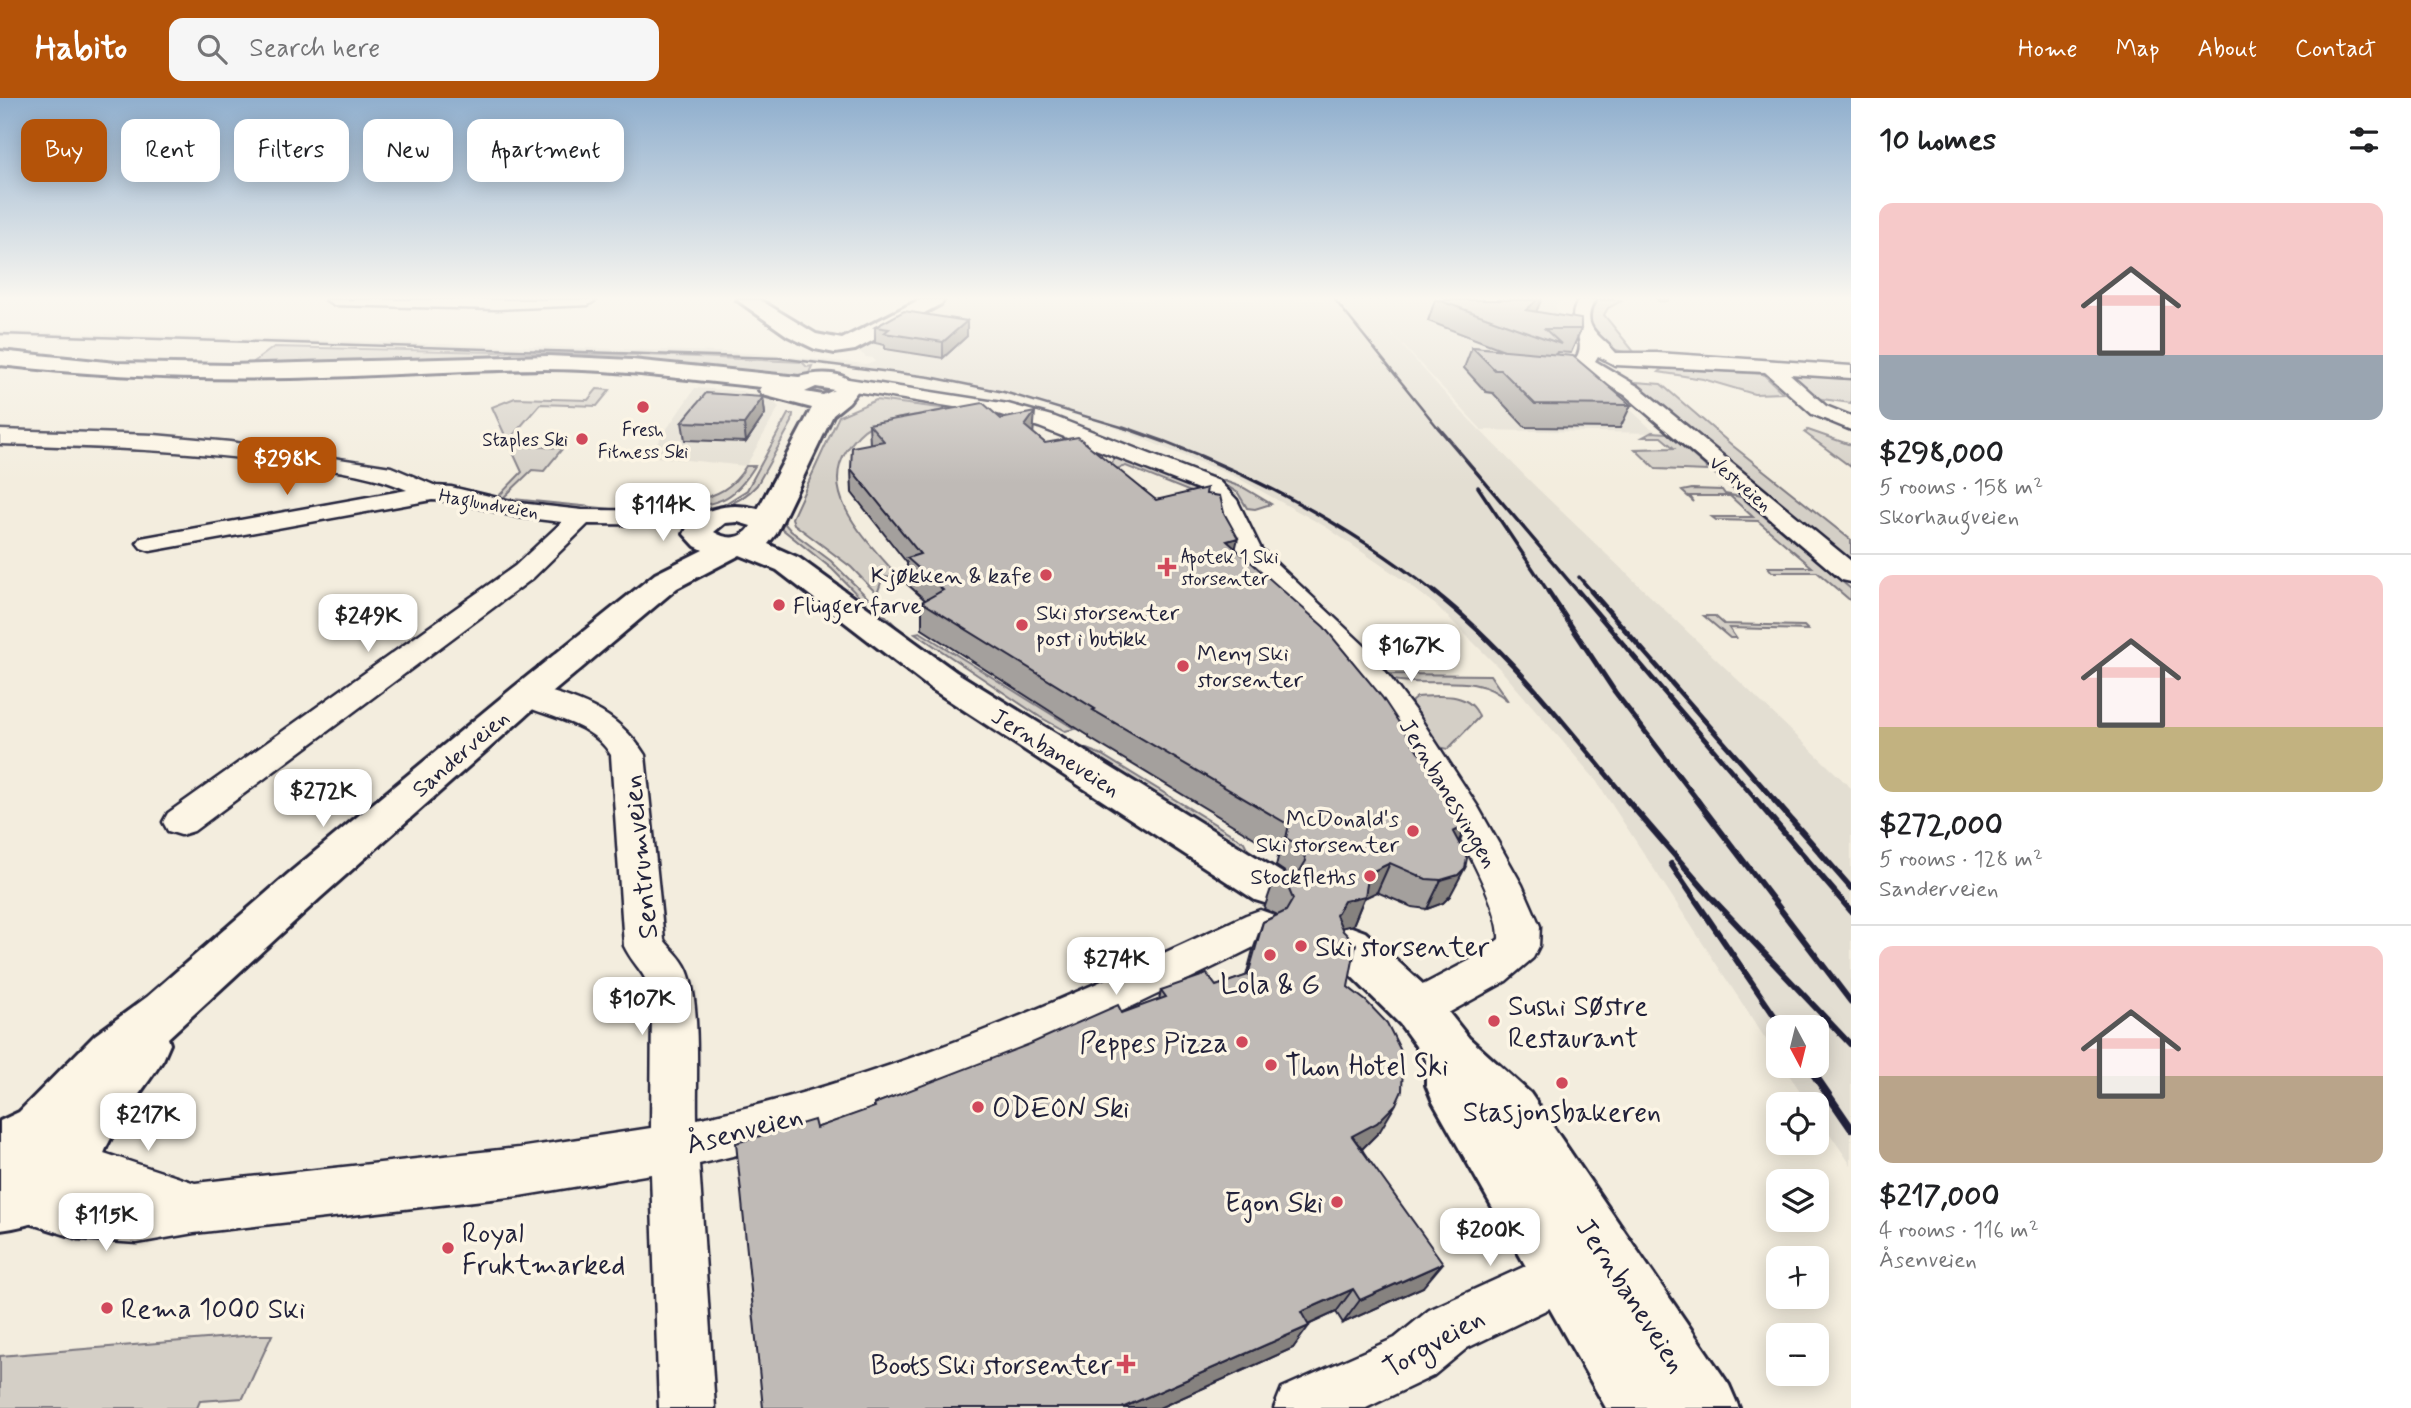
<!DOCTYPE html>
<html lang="en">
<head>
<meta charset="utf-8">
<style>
	:root { --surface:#fff; --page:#f6f6f6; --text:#202124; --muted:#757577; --line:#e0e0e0; --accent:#b45309 }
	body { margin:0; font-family:Mynerve,sans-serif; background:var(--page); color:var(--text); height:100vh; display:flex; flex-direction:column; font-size:26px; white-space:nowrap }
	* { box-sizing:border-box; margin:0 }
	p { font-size:23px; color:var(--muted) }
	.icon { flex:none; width:38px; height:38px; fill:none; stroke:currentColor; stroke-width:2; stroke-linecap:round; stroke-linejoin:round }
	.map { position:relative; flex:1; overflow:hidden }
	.panel { display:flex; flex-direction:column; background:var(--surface); width:560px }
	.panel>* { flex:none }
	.guide { position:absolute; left:21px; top:21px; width:665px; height:63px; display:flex; gap:14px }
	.needle { width:46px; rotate:173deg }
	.fabs { position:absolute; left:1766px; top:917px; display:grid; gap:14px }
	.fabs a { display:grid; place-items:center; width:63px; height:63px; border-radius:14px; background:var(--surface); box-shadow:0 4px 18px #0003; font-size:35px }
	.price { position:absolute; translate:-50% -60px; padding:0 16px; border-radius:14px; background:#fff; color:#222; font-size:23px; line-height:46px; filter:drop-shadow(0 2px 4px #0008) }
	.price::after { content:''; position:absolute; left:50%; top:42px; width:21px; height:16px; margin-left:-10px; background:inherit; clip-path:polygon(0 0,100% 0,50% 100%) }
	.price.active { background:var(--accent); color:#fff }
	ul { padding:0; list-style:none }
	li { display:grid; align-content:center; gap:14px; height:371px; padding:0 28px }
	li+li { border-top:2px solid var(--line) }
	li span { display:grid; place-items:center; height:217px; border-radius:14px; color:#555 }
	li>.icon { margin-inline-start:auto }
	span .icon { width:126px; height:126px; fill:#fffc; stroke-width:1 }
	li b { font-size:30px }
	h2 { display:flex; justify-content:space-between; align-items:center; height:84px; padding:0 28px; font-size:30px }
	.pill { padding:0 24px; border-radius:14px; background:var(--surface); box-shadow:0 4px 18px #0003; font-size:24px; line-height:63px }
	.pill.active { background:var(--accent); color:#fff }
	header { display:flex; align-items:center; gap:42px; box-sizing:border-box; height:98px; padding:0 35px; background:var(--accent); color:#fff }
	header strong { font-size:33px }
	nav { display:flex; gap:38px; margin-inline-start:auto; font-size:24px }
	.search { width:490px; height:63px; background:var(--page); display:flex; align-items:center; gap:18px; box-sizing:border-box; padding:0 24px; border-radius:14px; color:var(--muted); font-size:26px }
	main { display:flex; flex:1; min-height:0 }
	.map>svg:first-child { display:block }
	.built { fill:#e3ded2 }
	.green { fill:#d4cfc6; stroke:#7b7880; stroke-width:2 }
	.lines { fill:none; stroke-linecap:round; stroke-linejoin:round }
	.stream { stroke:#75727b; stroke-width:4.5 }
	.minor-casing { stroke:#22223b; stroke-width:5 }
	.major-casing { stroke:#22223b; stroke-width:6 }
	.minor { fill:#fcf5e5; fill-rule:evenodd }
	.major { fill:#fcf5e5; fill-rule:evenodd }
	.rail-far4 { stroke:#22223b; stroke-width:2.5 }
	.rail-far3 { stroke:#22223b; stroke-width:3.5 }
	.rail-far2 { stroke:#22223b; stroke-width:5 }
	.rail-far1 { stroke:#22223b; stroke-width:6 }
	.rail { stroke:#22223b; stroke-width:8 }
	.wall { fill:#a4a09d; stroke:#22223b; stroke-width:2 }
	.shaded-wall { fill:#86827f; stroke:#22223b; stroke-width:2 }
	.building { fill:#bfbab6; stroke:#22223b; stroke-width:2 }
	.poi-dot { fill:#d1495b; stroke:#fcf5e5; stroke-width:2.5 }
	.labels { text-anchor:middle; stroke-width:7; stroke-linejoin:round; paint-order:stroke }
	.far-poi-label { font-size:19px; fill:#22223b; stroke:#fcf5e5 }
	.far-street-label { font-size:19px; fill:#22223b; stroke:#fcf5e5 }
	.poi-label { font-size:23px; fill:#22223b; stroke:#fcf5e5; text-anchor:end }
	.street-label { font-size:23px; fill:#22223b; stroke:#fcf5e5 }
	.near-street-label { font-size:28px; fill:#22223b; stroke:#fcf5e5 }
	.near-poi-label { font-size:28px; fill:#22223b; stroke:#fcf5e5; text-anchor:start }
</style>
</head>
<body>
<header>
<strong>Habito</strong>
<div class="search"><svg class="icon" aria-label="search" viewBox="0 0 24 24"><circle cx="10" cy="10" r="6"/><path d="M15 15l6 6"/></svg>Search here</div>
<nav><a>Home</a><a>Map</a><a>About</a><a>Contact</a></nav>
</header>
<main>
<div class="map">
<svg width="1851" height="1310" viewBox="0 0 1851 1310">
	<rect width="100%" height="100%" fill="#f3edde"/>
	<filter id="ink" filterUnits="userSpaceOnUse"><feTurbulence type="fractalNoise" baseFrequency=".0143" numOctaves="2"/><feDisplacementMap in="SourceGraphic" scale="14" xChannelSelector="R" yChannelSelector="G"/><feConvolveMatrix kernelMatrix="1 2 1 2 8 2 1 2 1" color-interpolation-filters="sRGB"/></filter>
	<g filter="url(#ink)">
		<g class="built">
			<polygon points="955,202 1562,202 1555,206 1570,248 1560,257 1600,283 1648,328 1659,335 1482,332 1384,227 1457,309 1536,389 1851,690 1851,1067 1817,1017 1816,1006 1809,1006 1783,968 1816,968 1816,929 1778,929 1778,960 1595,681 1500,571 1437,508 1403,482 1326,429 1236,379 1094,321 965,286 865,270 735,260 0,238 0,233 753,255 865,266 875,264 873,260 866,259 860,254 878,237 915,216"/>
			<polygon points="695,290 741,293 769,300 779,309 746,368 657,359 653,351"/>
		</g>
		<g class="green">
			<path d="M 1596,202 L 1623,202 L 1608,210 L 1604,217 L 1635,255 C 1605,254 1578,234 1596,202 Z"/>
			<polygon points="274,249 674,258 802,264 807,269 812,268 809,275 800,280 645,271 247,269"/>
			<polygon points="1664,270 1763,276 1783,295 1754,296 1703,281 1659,274"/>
			<polygon points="1785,276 1851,281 1851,305 1815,300"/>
			<polygon points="1636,284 1661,286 1733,348 1851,442 1851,465 1662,310"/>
			<polygon points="597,291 610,292 597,308 540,306 514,336 522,348 563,350 544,373 532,372 503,400 612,411 606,417 492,405 522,374 492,309 515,300 588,302"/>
			<path d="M 876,302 L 948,311 C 928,316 887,320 869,329 C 861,333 853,343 847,352 C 816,398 872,447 899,480 L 883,479 L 877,496 L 851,469 L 794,426 L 792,420 L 839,318 Z"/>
			<path d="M 788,316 L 793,316 L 792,324 L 757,387 C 737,409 713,413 685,414 L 723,407 L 747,392 Z"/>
			<polygon points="1053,322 1244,390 1271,406 1255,411 1247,410 1238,395 1230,390 1133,355"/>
			<polygon points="1808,332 1851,347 1851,369 1805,335"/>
			<polygon points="1652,334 1667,335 1705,368 1707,373 1656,371 1635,351 1674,350 1661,339 1643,339"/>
			<polygon points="1113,361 1123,361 1200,392 1203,399 1126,368 1115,371 1112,367"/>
			<path d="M 746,368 L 755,368 C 735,400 723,405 686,410 L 692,403 C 717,398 733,390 746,368 Z"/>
			<polygon points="1692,391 1722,392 1725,396 1741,399 1851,491 1851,503 1817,474 1772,474 1768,469 1812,469 1758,423 1716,422 1712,419 1753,419 1730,398 1690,398 1694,404 1682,393"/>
			<polygon points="784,419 785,426 791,433 831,463 900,532 899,535 880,520 832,471 781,430 779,426"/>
			<polygon points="1704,518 1715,518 1724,526 1804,528 1808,532 1729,530 1736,540 1730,540"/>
			<polygon points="920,534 1075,631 1065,633 1040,619 915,535"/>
			<polygon points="910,541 1066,643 1102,657 1244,744 1249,754 1242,759 1034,630"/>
			<path d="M 1377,562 L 1390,576 L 1490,577 L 1508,603 C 1477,573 1432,590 1394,582 L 1387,579 Z"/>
			<path d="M 1417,599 C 1439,598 1470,593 1479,619 L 1448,651 L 1438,649 L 1410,609 L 1412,603 Z"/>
			<polygon points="255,1237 272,1237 243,1300 200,1303 197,1310 0,1310 0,1258"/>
		</g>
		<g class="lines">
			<polyline class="stream" points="1659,202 1667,202"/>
			<g class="minor-casing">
				<g id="minor">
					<polygon points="326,202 596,202 588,207 497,211 334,207"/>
					<path d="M 1579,202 L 1595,202 C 1579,230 1600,236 1616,255 L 1657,255 L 1851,268 L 1851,280 L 1790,276 L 1826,308 L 1851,318 L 1851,332 L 1812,316 L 1765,274 L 1615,267 L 1598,258 L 1595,263 L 1639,289 L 1851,463 L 1851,484 L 1842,482 L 1625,297 L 1579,270 L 1574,263 C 1592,240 1561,228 1579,202 Z"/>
					<path d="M 842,280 L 1008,306 L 1055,319 L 1219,383 L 1237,402 L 1261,451 L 1370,553 L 1418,617 L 1478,709 L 1522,787 L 1540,828 L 1539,848 L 1533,860 L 1506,883 L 1432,924 L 1417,929 L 1402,924 L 1396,911 L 1402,898 L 1476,859 L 1499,841 C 1503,792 1384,609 1349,566 C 1318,528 1274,500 1242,462 C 1224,441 1224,412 1203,393 L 1039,329 L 998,316 L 835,290 L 832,286 L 835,282 Z"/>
					<path d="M 0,332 L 154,337 L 230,344 L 391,369 L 436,388 L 451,389 L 519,405 L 582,412 L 712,413 L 721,415 L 724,420 L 721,425 L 712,427 L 588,426 L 533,480 L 194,733 L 181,737 L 168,733 L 163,724 L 168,715 L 515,468 L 562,424 L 519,419 L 451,403 L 432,402 L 150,453 L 141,450 L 137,445 L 141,440 L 407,392 C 369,375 329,372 288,366 C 192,352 97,349 0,346 Z"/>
					<path d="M 527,587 C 576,600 617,612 645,657 L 664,842 C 672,852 682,860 687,872 C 701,904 696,984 697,1021 C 890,981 1069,900 1246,817 L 1260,812 L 1274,817 L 1280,828 L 1274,839 C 1090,931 901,1021 699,1066 L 715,1310 L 659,1310 L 651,1076 L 519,1098 L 194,1135 L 137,1145 L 79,1141 L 6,1118 L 0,1097 L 6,1084 L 23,1076 L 74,1090 L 56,1080 L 49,1064 L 56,1048 L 73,1041 L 104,1055 L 195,1085 L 519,1050 L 651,1030 L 652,902 C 647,873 636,872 624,848 L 611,657 C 587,616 526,619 511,597 L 516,590 Z"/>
					<polygon points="1563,1151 1581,1159 1589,1177 1581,1195 1467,1250 1433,1278 1366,1310 1274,1310 1282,1290 1395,1240 1429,1212"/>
				</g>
			</g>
			<g class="major-casing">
				<g id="major">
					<polygon points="737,202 760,202 816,236 842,241 919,202 944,202 941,206 855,252 835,255 815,251 788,238"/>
					<path d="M 0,253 L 116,265 L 231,267 L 548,258 L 632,262 L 799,279 C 819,274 845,272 859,291 L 849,304 L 833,317 L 776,436 L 768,446 L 799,460 L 956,574 L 1287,778 L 1293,790 L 1287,802 L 1271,807 L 1255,802 L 930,590 L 777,472 L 740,457 L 677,490 L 540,605 L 320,800 L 168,940 L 170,946 L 163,962 C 145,990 121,1018 107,1048 C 101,1061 99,1076 90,1088 C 72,1114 30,1129 0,1132 L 0,1023 L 19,1014 L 95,937 L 147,899 L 288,776 L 514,589 L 655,476 L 703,452 L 695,448 L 684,436 L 691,422 C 713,408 733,405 758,411 L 812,310 L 763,297 L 759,292 L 761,289 C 690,282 617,271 545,271 C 460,272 375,278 291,280 C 193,282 97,278 0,267 ZM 816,289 L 834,292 L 823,297 L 805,294 ZM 738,424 L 751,428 C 742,442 727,442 714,434 L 725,425 Z"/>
					<polygon points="1349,828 1365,834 1434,896 1469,940 1530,995 1729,1287 1739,1310 1606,1310 1433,1004 1426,987 1426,962 1400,926 1333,860 1326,847 1333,834"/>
				</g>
			</g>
			<use href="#minor" class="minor"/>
			<use href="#major" class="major"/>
			<g class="rail-far4">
				<polyline points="1335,202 1439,331"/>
				<polyline points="0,236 779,260 930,279 1004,294 1128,331"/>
			</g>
			<g class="rail-far3">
				<path d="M 1123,329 C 1234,366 1343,422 1435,495"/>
				<polyline points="1438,329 1579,495"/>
				<polyline points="1478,389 1549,495"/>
				<polyline points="1579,479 1593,495"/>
			</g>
			<g class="rail-far2">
				<path d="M 1433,493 C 1509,553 1568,630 1629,704"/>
				<polyline points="1548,493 1615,594 1699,704"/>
				<polyline points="1578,493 1758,704"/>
				<polyline points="1591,493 1776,704"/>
			</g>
			<g class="rail-far1">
				<polyline points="1627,702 1709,797 1851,947"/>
				<polyline points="1697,702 1851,904"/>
				<polyline points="1756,702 1851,813"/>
				<polyline points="1774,702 1851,790"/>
				<polyline points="1671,766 1782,929"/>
				<polyline points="1808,968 1810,971"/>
			</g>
			<polyline class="rail" points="1809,969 1851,1030"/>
		</g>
		<g class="wall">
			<polygon points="1435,202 1541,202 1536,214 1581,231 1571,255 1557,254 1556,256 1631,307 1620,330 1525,329 1493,295 1486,294 1464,270 1472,249 1504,252 1428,223"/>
			<polygon points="967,223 967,238 943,260 885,251 885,247 875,245 875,229"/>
			<polygon points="763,299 765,316 746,344 685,342 682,324"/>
			<polygon points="1001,321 1033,335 1045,345 1156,402 1206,396 1224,415 1236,451 1467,727 1459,744 1450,798 1443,805 1427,811 1412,809 1377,794 1364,800 1353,827 1341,829 1348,889 1380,1033 1362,1051 1423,1189 1343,1225 1336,1214 1308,1227 1293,1250 1159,1310 763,1310 816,1030 874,1010 874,1006 1159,902 1161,892 1216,888 1246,878 1253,852 1263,824 1277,817 1276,816 1264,811 1275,779 1282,781 1290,779 1289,777 1276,768 1279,755 1089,640 1089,638 922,531 922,504 925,502 907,486 907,465 852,395 851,371 870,346 869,326"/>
		</g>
		<g class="shaded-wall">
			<polygon points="1537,202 1541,202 1534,219 1526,212"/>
			<polygon points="967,223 967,238 943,260 943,244"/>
			<polygon points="763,299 765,316 746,344 744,326"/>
			<polygon points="1035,314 1033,338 1025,328"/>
			<polygon points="1238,440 1232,465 1227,443"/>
			<polygon points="1467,727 1452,756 1453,734"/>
			<polygon points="1390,765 1377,794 1364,800 1353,827 1332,832 1336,817 1344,803 1369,775"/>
			<polygon points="1465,770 1450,798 1443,805 1427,811 1441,782"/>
			<polygon points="1396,1006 1380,1033 1362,1051 1352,1038"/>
			<polygon points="1443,1165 1423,1189 1343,1225 1360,1202"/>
			<polygon points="1353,1191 1336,1214 1286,1237 1301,1214"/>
			<polygon points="1309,1228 1293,1250 1159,1310 1122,1310"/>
		</g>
		<g class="building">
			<polygon points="1438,202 1537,202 1526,212 1581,221 1581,231 1545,231 1561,246"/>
			<polygon points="904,213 967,223 943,244 884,235 889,231 875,229"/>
			<polygon points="1472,249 1573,258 1631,307 1535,306 1501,272 1495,272"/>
			<polygon points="706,295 763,299 744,326 682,324"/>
			<polygon points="983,305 1001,321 1035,314 1025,328 1045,345 1078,339 1156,402 1207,390 1206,396 1220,398 1224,415 1238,440 1227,443 1324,529 1382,599 1467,727 1453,734 1467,760 1465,770 1458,777 1441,782 1426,781 1390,765 1369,775 1365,798 1344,803 1336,817 1343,833 1356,846 1348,889 1366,903 1387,925 1400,951 1403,965 1402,993 1396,1006 1377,1025 1352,1038 1443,1165 1360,1202 1353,1191 1301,1214 1309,1228 1122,1310 763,1310 736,1045 814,1022 816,1030 875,1009 874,1006 1030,946 1118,907 1122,915 1166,899 1161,892 1207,876 1216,888 1248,877 1263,824 1286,813 1293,801 1287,787 1274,782 1275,779 1282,781 1298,776 1306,763 1300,748 1286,740 1289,727 1093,612 1095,611 922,504 943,492 907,460 920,456 851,371 852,349 884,343 869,326"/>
		</g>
	</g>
	<linearGradient id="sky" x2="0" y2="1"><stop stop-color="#90afce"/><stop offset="0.52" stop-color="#faf7f0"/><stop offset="1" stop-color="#faf7f0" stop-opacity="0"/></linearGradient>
	<rect width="1851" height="385" fill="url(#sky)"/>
	<g class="poi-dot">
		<circle cx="643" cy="309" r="7"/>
		<circle cx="582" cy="341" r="7"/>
		<path d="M1163.5 458.5h7v7h7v7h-7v7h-7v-7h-7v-7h7z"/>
		<circle cx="1046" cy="477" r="7"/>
		<circle cx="779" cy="507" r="7"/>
		<circle cx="1022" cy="527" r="7"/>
		<circle cx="1183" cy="568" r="7"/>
		<circle cx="1413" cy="733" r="7"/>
		<circle cx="1370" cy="778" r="7"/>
		<circle cx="1301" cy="848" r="7"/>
		<circle cx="1270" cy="857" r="7"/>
		<circle cx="1494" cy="923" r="7"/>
		<circle cx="1242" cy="944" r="7"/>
		<circle cx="1271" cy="967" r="7"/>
		<circle cx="1562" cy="985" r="7"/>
		<circle cx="978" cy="1009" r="7"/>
		<circle cx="1337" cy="1104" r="7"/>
		<circle cx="448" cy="1150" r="7"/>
		<circle cx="107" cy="1210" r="7"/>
		<path d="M1122.5 1255.5h7v7h7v7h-7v7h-7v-7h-7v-7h7z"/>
	</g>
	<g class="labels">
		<g class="far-poi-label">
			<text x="643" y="338">Fresh<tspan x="643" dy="22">Fitness Ski</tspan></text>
			<text x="568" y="348" text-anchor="end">Staples Ski</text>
			<text x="1181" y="465" text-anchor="start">Apotek 1 Ski<tspan x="1181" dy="22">storsenter</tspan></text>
		</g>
		<g class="far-street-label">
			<text transform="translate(1741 385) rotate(40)" y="7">Vestveien</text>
			<text transform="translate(489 405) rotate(10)" y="7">Haglundveien</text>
		</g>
		<g class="poi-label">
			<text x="1032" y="485">Kjøkken &amp; kafe</text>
			<text x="793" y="515" text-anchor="start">Flügger farve</text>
			<text x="1036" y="522" text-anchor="start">Ski storsenter<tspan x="1036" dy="26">post i butikk</tspan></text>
			<text x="1197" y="563" text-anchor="start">Meny Ski<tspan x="1197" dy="26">storsenter</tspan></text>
			<text x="1399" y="728">McDonald's<tspan x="1399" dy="26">Ski storsenter</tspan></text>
			<text x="1356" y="786">Stockfleths</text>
		</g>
		<g class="street-label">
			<text transform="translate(1056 654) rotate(32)" y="8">Jernbaneveien</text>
			<text transform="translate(460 655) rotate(-41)" y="8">Sanderveien</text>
			<text transform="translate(1449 695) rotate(59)" y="8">Jernbanesvingen</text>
		</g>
		<g class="near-street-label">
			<text transform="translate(639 759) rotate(-96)" y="10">Sentrumveien</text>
			<text transform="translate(744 1031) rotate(-15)" y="10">Åsenveien</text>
			<text transform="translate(1632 1197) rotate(57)" y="10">Jernbaneveien</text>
			<text transform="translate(1433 1244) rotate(-30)" y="10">Torgveien</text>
		</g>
		<g class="near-poi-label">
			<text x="1315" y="858">Ski storsenter</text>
			<text x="1270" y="895" text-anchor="middle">Lola &amp; G</text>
			<text x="1508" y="917">Sushi Søstre<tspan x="1508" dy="32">Restaurant</tspan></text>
			<text x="1228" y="954" text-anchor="end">Peppes Pizza</text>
			<text x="1285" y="977">Thon Hotel Ski</text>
			<text x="992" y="1019">ODEON Ski</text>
			<text x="1562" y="1023" text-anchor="middle">Stasjonsbakeren</text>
			<text x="1323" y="1114" text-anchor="end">Egon Ski</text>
			<text x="462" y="1144">Royal<tspan x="462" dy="32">Fruktmarked</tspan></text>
			<text x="121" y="1220">Rema 1000 Ski</text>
			<text x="1112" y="1276" text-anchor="end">Boots Ski storsenter</text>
		</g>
	</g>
</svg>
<div class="fabs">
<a><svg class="needle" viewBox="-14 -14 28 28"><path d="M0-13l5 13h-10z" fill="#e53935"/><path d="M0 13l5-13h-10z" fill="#757577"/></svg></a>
<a><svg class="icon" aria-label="locate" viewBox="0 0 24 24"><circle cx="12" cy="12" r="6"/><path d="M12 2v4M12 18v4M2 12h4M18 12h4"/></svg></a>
<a><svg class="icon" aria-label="layers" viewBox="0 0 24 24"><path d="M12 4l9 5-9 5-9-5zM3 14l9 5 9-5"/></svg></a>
<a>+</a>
<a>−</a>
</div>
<b class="price active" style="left:287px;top:399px">$298K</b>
<b class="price" style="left:663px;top:445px">$114K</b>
<b class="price" style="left:368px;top:556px">$249K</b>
<b class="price" style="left:1411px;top:586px">$167K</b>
<b class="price" style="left:323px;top:731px">$272K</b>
<b class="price" style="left:1116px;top:899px">$274K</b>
<b class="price" style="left:642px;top:939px">$107K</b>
<b class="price" style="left:148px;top:1055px">$217K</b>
<b class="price" style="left:106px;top:1155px">$115K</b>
<b class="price" style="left:1490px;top:1170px">$200K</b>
<div class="guide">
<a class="pill active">Buy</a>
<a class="pill">Rent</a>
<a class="pill">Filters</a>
<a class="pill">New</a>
<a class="pill">Apartment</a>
</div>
</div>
<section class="panel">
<h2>10 homes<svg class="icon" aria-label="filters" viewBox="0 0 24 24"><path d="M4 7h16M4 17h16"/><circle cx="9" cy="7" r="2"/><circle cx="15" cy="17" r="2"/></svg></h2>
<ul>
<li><span style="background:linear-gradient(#f6c9c9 70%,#9aa5b1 0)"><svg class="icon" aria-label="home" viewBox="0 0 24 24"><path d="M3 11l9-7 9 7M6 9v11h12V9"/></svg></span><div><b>$298,000</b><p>5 rooms · 158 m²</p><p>Skorhaugveien</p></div></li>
<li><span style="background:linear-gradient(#f6c9c9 70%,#c2b280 0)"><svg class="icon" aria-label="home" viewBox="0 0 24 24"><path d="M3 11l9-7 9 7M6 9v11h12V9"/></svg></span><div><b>$272,000</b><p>5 rooms · 128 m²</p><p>Sanderveien</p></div></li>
<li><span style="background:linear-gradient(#f6c9c9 60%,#b9a48a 0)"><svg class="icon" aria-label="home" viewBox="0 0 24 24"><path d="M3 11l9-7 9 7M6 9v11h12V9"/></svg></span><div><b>$217,000</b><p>4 rooms · 116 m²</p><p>Åsenveien</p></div></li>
</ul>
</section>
</main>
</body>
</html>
